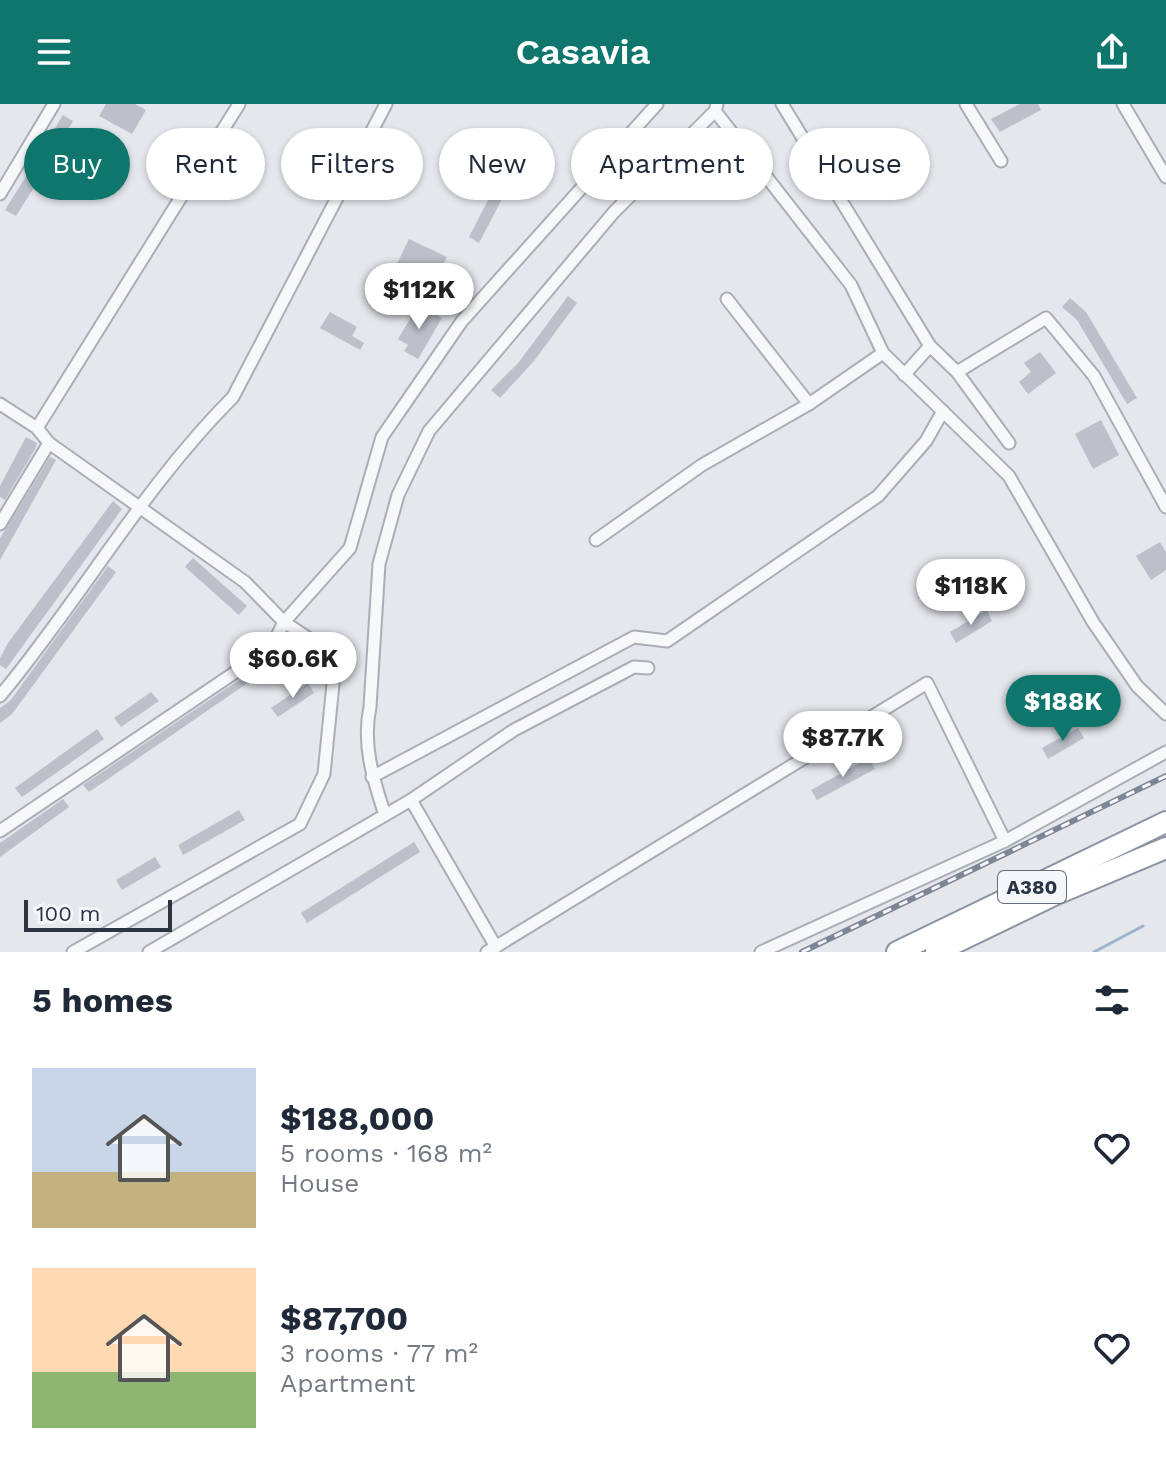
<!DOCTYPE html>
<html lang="en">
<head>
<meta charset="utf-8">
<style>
	:root { --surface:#fff; --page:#f2f2f3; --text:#1f2937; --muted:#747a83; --accent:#0f766e }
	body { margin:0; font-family:"Work Sans",sans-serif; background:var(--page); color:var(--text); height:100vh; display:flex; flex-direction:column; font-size:30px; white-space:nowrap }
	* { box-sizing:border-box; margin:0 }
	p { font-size:26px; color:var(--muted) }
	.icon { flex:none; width:44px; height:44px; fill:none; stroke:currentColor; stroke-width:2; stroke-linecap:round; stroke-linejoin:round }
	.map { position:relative; height:848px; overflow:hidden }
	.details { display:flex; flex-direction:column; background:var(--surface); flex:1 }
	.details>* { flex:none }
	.guide { position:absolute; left:24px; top:24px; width:1118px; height:72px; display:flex; gap:16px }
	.scale { position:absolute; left:24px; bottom:20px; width:148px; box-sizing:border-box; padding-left:8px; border:4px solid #2b3445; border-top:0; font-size:22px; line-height:28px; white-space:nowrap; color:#2b3445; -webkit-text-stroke:6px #f4f6f9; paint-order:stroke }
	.price { position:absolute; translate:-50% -68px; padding:0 18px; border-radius:28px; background:#fff; color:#222; font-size:26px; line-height:52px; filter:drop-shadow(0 2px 4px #0008) }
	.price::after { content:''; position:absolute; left:50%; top:48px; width:24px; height:18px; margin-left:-12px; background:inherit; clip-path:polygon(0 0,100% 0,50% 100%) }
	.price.current { background:var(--accent); color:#fff }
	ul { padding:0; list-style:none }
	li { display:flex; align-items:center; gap:24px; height:200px; padding:0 32px }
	li span { display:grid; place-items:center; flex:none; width:224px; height:160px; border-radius:0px; color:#555 }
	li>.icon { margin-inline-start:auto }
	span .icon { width:96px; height:96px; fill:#fffc; stroke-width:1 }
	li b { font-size:34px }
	h2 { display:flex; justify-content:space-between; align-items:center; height:96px; padding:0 32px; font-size:34px }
	.tag { padding:0 28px; border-radius:36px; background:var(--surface); box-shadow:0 2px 6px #0004; font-size:28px; line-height:72px }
	.tag.current { background:var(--accent); color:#fff }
	header { display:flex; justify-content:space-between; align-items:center; height:104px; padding:0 32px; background:var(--accent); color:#fff; font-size:36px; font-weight:600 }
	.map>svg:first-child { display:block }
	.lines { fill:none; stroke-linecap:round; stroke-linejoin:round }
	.stream { stroke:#9fb4cc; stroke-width:3 }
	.building { fill:#bbc0ca }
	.street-casing { stroke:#a9aeb7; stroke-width:15 }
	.highway-casing { stroke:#8b94a3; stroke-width:24 }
	.street { stroke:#f7f8fa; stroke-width:11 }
	.highway { stroke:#fff; stroke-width:20 }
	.rail-casing { stroke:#7d8696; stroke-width:6 }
	.rail { stroke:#f4f6f9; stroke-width:3; stroke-dasharray:9; stroke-linecap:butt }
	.labels { text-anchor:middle; stroke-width:8; stroke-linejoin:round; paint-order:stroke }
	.shield { fill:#f4f6f9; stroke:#676e7b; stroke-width:2 }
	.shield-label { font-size:20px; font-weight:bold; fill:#2b3445 }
</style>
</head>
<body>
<header><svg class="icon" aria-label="menu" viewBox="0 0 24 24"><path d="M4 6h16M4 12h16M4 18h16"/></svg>Casavia<svg class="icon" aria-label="share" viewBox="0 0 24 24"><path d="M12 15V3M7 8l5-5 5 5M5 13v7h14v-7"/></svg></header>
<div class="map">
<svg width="1166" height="848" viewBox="0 0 1166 848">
	<rect width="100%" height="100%" fill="#e4e7ec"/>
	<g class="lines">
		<polyline class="stream" points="1094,848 1143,822"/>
	</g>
	<g class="building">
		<polygon points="106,0 135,0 146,6 132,30 99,12"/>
		<polygon points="1020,0 1038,0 1041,6 1000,28 991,15"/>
		<polygon points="63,11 73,17 49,56 39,50"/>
		<polygon points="27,71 38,77 16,112 5,106"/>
		<polygon points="501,71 512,76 479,139 469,133"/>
		<polygon points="409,135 447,153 443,160 461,170 453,184 436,175 431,184 394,166"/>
		<polygon points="568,192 577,199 534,257 500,294 491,286 519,258"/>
		<polygon points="1070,194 1086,208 1137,294 1127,300 1077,216 1062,203"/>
		<polygon points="419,200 442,214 418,255 404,247 408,241 398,235"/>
		<polygon points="330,208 357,223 352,232 364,239 360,246 320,224"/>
		<polygon points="1040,248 1056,269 1028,290 1019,278 1031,268 1024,259"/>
		<polygon points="1101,316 1119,351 1093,365 1075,330"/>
		<polygon points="26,333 37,339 35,345 5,396 0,393 0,382"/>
		<polygon points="50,353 56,356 0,456 0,434"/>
		<polygon points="113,397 122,405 6,565 0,561 0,554 8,539"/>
		<polygon points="1160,438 1166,448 1166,466 1151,476 1136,452"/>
		<polygon points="193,454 247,502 239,511 185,463"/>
		<polygon points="108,462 116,468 12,610 0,619 0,604 10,597"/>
		<polygon points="987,506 992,517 956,539 950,528"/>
		<polygon points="290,532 300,539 290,550 89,688 83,681 245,572"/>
		<polygon points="308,579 314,589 278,613 271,604"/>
		<polygon points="1075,579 1091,604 1074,614 1069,605 1049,616 1042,602"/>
		<polygon points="151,588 159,597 121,623 114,614"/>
		<polygon points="1078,624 1084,634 1048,655 1042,644"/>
		<polygon points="97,625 104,635 22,693 15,684"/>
		<polygon points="869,654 875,665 817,696 811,686"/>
		<polygon points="63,695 69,703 0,753 0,739"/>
		<polygon points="239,706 245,716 183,751 178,741"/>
		<polygon points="414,738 420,748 307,819 301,809"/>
		<polygon points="155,753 161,763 122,786 116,776"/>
	</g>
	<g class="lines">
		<g class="street-casing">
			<g id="street">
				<polyline points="782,0 930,242 957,268 1009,339"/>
				<polyline points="966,0 1001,57"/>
				<polyline points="1123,0 1166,73"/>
				<polyline points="715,7 851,181 883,249 1009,372 1093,518 1137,582 1166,610"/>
				<polyline points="0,90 54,0"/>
				<polyline points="727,195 809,300"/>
				<polyline points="957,268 1046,214 1094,272 1166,403"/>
				<polyline points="904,271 930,242"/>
				<polyline points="0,300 37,324 49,339 245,478 284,518 314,538 332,555 333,580 324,670 300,720 73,848"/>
				<polyline points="37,324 239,0"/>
				<polyline points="0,420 49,339"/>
				<polyline points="596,436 702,361 809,300 883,249"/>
				<path d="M 0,592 C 81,495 143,383 233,293 L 386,0"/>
				<polyline points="372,673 634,533 667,537 878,392 926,337 943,307"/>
				<polyline points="411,696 496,843"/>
				<path d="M 385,711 C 373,675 362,640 370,603 L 379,460 L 398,391 L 429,327 L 614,108 L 715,7 L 717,0"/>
				<polyline points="0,727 240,565 276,534 284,518 350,444 382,333 462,217 657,0"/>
				<polyline points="149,848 411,696 514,626 634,563 648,564"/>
				<polyline points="487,848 927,579 1005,737"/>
				<polyline points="761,848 1005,737 1166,648"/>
			</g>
		</g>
		<g class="highway-casing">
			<g id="highway">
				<polyline points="897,848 1166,718"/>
				<polyline points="936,848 1054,791 1166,744"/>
			</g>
		</g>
		<use href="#street" class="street"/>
		<use href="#highway" class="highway"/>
		<g class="rail-casing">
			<polyline id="rail" points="802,848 1166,672"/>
		</g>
		<use href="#rail" class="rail"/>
	</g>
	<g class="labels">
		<rect class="shield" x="998" y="767" width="68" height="32" rx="6"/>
		<g class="shield-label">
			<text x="1032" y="790">A380</text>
		</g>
	</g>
</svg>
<div class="scale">100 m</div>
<b class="price" style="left:419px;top:227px">$112K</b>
<b class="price" style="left:971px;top:523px">$118K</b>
<b class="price" style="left:293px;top:596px">$60.6K</b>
<b class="price current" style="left:1063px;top:639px">$188K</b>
<b class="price" style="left:843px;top:675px">$87.7K</b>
<div class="guide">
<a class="tag current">Buy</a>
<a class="tag">Rent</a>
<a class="tag">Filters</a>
<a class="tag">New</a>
<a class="tag">Apartment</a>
<a class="tag">House</a>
</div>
</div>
<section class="details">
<h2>5 homes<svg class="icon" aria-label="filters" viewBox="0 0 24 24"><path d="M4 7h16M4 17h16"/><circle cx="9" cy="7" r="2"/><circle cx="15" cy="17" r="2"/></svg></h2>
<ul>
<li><span style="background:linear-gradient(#c9d6e8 65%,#c2b280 0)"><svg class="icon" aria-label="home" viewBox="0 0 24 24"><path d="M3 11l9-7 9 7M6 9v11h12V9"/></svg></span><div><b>$188,000</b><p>5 rooms · 168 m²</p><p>House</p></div><svg class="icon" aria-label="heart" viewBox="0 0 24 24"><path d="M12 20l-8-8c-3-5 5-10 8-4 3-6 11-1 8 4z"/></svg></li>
<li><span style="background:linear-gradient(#ffd9b3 65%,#8fb573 0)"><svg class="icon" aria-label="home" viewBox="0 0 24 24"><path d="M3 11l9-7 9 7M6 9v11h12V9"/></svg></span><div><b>$87,700</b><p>3 rooms · 77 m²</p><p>Apartment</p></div><svg class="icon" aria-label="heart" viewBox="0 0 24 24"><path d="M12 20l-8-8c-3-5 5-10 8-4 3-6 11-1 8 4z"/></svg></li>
</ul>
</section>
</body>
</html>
